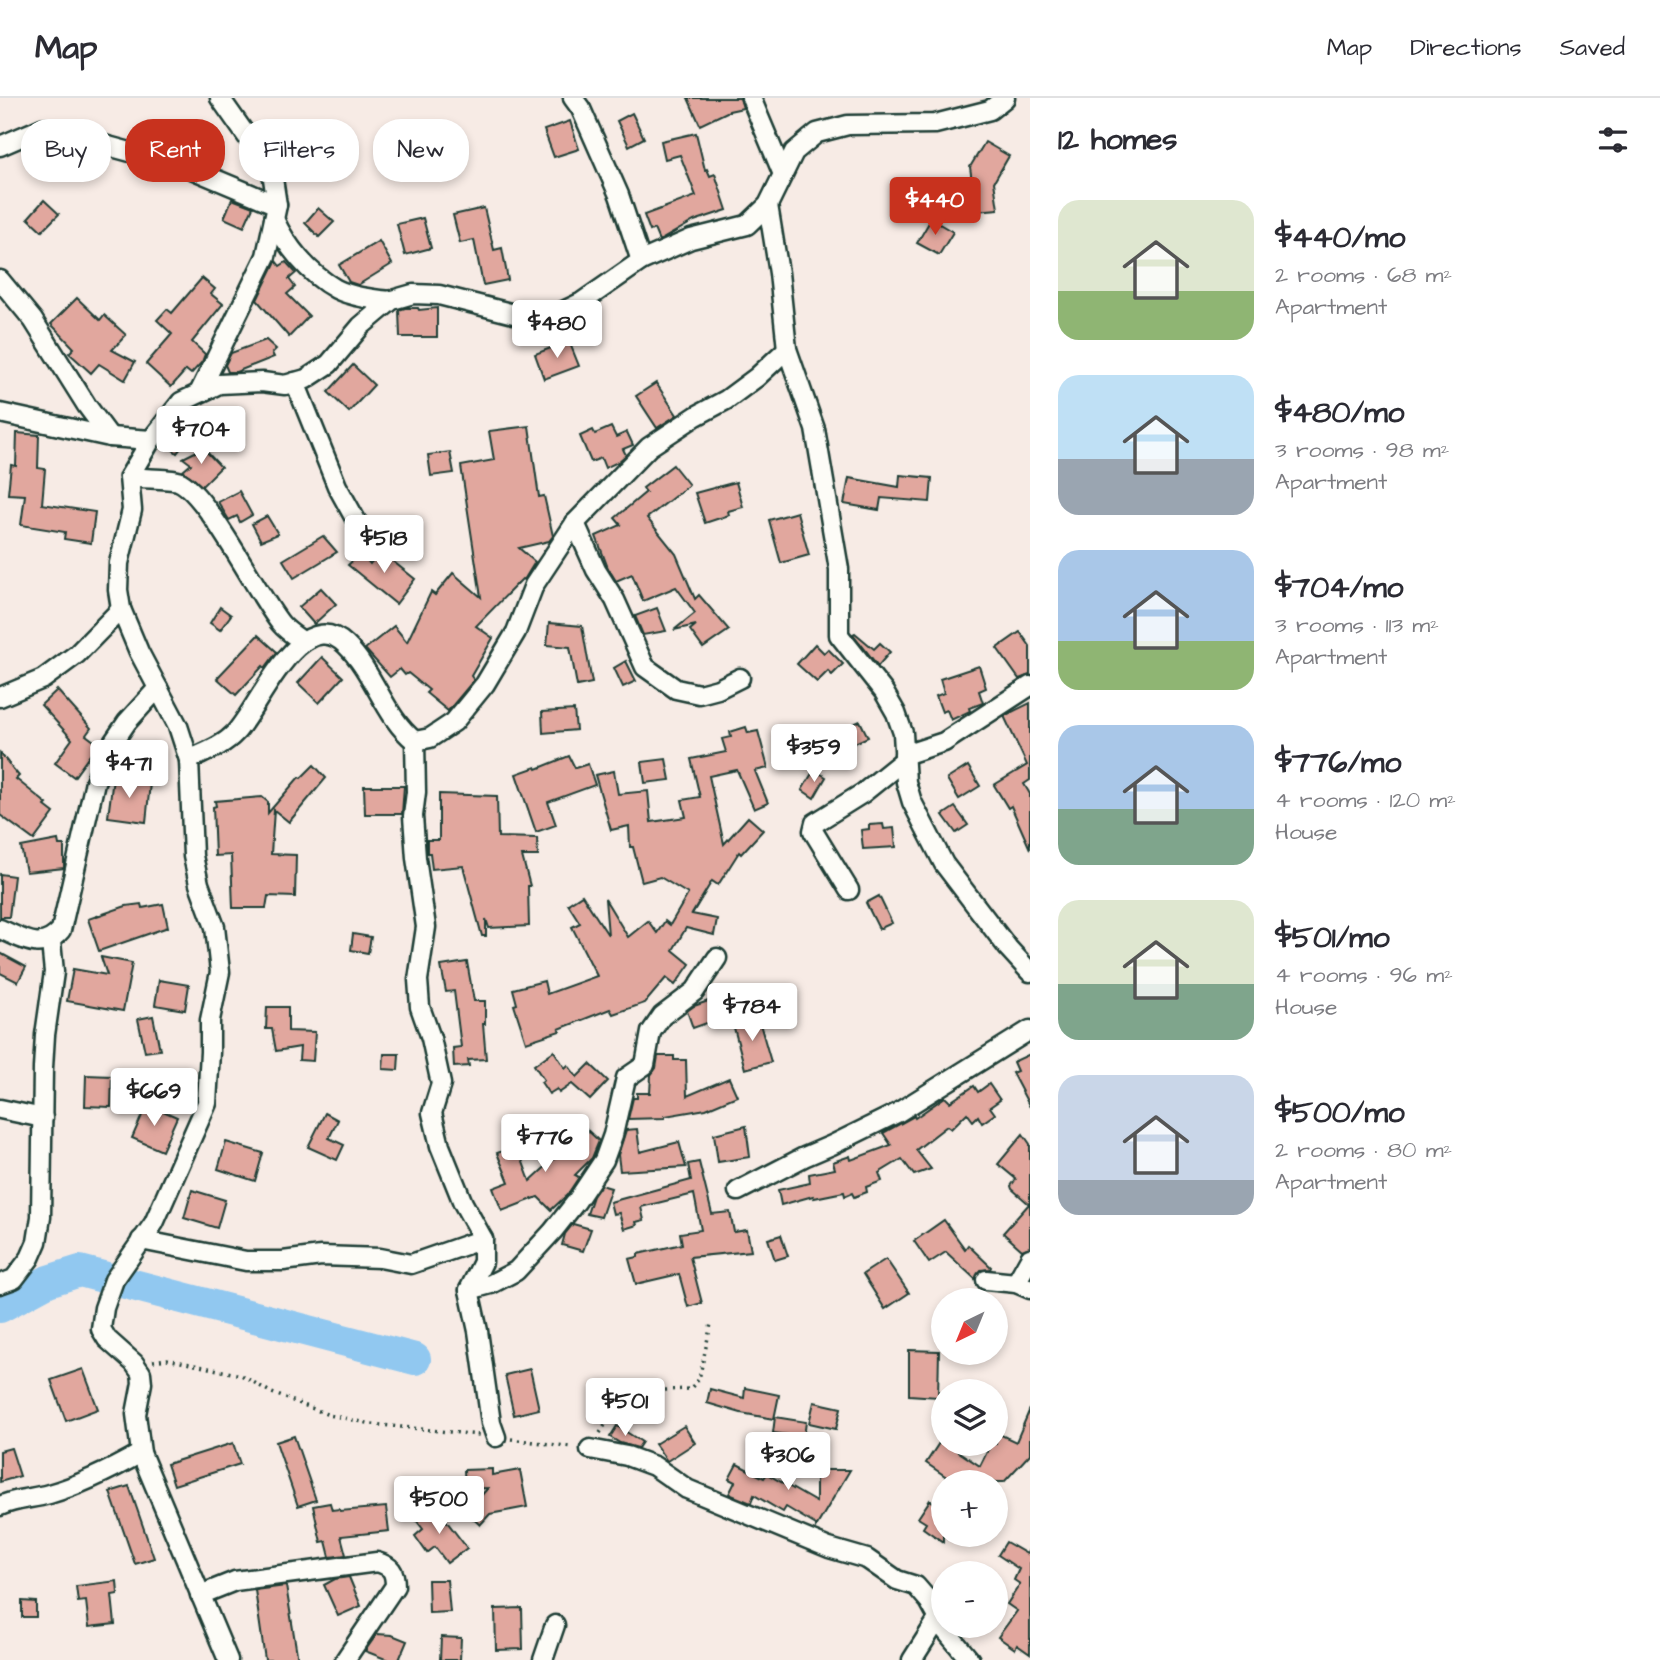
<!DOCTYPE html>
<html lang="en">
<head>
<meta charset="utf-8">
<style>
	:root { --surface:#fff; --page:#f7f7f7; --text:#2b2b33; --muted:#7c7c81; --line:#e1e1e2; --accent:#c8321e }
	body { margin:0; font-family:"Architects Daughter",sans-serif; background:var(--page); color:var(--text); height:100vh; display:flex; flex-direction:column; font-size:26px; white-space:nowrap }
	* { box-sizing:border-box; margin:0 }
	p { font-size:23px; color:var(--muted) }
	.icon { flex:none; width:38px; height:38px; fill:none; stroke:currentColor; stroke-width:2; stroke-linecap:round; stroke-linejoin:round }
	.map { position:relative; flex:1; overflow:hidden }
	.details { display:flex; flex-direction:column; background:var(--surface); width:630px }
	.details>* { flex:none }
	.guide { position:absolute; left:21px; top:21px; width:665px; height:63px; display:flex; gap:14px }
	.needle { width:46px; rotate:223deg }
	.buttons { position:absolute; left:931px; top:1190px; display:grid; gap:14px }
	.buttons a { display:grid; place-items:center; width:77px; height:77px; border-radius:50%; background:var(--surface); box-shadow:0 4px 10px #0003; font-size:35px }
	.price { position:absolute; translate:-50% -60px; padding:0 16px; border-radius:7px; background:#fff; color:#222; font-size:23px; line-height:46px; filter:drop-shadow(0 2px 4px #0008) }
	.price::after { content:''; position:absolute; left:50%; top:42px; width:21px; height:16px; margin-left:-10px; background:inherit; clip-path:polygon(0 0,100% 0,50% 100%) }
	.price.active { background:var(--accent); color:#fff }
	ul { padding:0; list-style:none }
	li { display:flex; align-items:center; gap:21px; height:175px; padding:0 28px }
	li span { display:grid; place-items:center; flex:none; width:196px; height:140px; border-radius:21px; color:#555 }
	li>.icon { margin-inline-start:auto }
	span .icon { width:84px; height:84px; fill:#fffc; stroke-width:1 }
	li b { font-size:30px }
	h2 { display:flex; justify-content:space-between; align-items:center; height:84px; padding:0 28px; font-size:30px }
	.tag { padding:0 24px; border-radius:28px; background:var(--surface); box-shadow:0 4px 10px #0003; font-size:24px; line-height:63px }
	.tag.active { background:var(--accent); color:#fff }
	header { display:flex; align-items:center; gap:42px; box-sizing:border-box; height:98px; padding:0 35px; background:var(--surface); border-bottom:2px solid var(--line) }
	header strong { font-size:33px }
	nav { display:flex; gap:38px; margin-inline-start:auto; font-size:24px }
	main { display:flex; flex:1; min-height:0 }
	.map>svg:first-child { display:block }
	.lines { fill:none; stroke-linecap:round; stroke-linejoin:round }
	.river { stroke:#91c8f0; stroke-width:32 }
	.building { fill:#e1a79e; stroke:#1f3d34; stroke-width:2 }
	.minor-casing { stroke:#1f3d34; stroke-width:23 }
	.path { stroke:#1f3d34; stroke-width:3.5; stroke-dasharray:2 5; stroke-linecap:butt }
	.minor { stroke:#fdfcf7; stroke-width:18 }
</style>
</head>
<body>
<header>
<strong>Map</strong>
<nav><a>Map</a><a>Directions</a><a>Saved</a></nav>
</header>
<main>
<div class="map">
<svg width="1030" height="1562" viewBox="0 0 1030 1562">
	<rect width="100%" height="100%" fill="#f7ebe5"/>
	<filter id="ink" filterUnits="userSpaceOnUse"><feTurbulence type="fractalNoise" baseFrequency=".0143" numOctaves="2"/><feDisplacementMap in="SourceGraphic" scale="14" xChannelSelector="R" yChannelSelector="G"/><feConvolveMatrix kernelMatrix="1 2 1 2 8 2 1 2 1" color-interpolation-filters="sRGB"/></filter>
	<g filter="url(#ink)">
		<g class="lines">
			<polyline class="river" points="0,1209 48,1183 80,1173 415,1261"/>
		</g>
		<g class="building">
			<polygon points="688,0 740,0 743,10 729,13 700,27"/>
			<polygon points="632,15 644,40 629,48 617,23"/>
			<polygon points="570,23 579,51 554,59 544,32"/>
			<polygon points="696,35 705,72 707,71 710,78 715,76 727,112 694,123 659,143 654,131 650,133 644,117 696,98 680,57 665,61 661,43"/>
			<polygon points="985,44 1009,58 994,84 998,111 976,113 970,69"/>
			<polygon points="232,101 253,109 244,129 224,120"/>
			<polygon points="44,102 59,116 42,133 28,120"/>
			<polygon points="318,110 334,124 319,139 305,125"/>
			<polygon points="484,110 494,152 502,150 508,182 483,187 474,142 460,145 453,117"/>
			<polygon points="423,120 431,150 405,157 397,126"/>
			<polygon points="931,121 953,134 939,157 917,145"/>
			<polygon points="379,143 392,166 358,187 349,184 339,167"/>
			<polygon points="276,163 280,168 286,164 296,175 289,181 295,189 287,196 309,218 289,239 257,202"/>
			<polygon points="202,180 215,191 211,196 223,206 192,244 205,256 202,264 191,276 186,272 171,289 146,266 172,236 157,222 167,211 172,215"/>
			<polygon points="77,200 100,222 104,217 126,237 112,252 135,264 125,282 99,266 91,275 69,255 74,250 51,226"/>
			<polygon points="405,210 418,210 419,212 437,210 437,239 400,239 399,212"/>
			<polygon points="266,242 276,251 272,255 274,259 236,274 228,274 225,267 231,255"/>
			<polygon points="569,243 579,268 544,281 535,256"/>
			<polygon points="353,267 374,287 349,314 328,294"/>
			<polygon points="656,285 677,317 657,330 636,298"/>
			<polygon points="191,315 202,324 177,355 166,346"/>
			<polygon points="529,328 539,399 544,398 553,438 549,443 519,450 535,464 524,482 522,481 476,528 493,540 471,578 474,582 448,613 426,595 429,592 408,575 405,577 400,571 390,579 365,551 394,528 407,544 431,494 435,497 453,475 481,499 461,368 494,362 489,333"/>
			<polygon points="611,329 616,339 627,334 633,347 623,351 626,357 618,364 605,370 601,360 591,364 580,338 593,332 595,336"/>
			<polygon points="17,335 39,337 38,370 45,371 42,406 95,414 91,445 64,441 65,434 21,427 25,397 8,396 11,367 16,368"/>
			<polygon points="203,350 221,369 202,388 183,373 191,366 183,360"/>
			<polygon points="450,354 454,375 431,378 428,357"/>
			<polygon points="673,367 689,387 647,420 676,456 695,501 699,497 729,532 703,550 690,532 696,527 674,532 695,515 676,489 643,503 632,476 616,483 608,470 596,438 621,427 615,420 646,394 643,390"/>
			<polygon points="900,377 932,380 930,404 881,400 879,412 844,406 849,380 899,389"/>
			<polygon points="736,384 743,409 728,413 729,417 705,425 695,395"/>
			<polygon points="239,393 252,417 240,424 237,418 229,422 218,404"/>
			<polygon points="797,414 809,457 781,465 769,422"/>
			<polygon points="267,418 278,436 261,443 252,426"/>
			<polygon points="323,438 337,454 294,480 283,462"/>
			<polygon points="380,453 415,481 396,506 348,467 361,455 370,466"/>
			<polygon points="321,490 336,506 314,526 299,509"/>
			<polygon points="220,509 231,517 220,532 210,525"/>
			<polygon points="657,510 666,533 643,537 635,518"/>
			<polygon points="549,525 582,528 592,585 577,588 570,549 547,547"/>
			<polygon points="1020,534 1030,548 1030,577 1019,581 997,550"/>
			<polygon points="855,535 874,551 880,545 890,554 878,568 853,536"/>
			<polygon points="258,537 277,554 265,570 263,568 236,597 217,580"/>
			<polygon points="815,546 824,555 828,551 843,566 832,577 828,573 817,584 797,566"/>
			<polygon points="322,559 343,579 319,605 298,585"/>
			<polygon points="626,563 636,583 623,589 614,570"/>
			<polygon points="979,568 986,590 979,593 983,605 969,610 970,613 951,622 947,612 942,614 936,598 944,595 940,581"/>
			<polygon points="57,592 91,630 86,637 98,646 74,679 55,665 72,641 41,607"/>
			<polygon points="1030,605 1030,682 1024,686 1030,696 1030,751 1011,708 1008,710 994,687 1027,667 1004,618"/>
			<polygon points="574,612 576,632 543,635 542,614"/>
			<polygon points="860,623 868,639 846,649 845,648 824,655 829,646 802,665 794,643 827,631 831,643 837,633"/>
			<polygon points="746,629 748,635 758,633 768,670 755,673 768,705 754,711 737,672 709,678 724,746 748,719 763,732 741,756 739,754 718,787 712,783 692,816 717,821 714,837 686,830 673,852 690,866 675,887 666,880 645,905 613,916 610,911 559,931 560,933 526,944 514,907 517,906 513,891 544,883 547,896 597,878 572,829 580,825 568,806 582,797 608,837 605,801 628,839 648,823 657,835 665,823 670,827 688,796 660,779 642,784 633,749 630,749 629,728 611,732 595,677 614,673 618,696 648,693 651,724 686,719 682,702 700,699 691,661 726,654 722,641 731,639 730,634"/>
			<polygon points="0,655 19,678 16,681 47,706 45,708 54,715 34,742 0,717"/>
			<polygon points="569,658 575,670 588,666 595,687 548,704 556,727 536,734 516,676 536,669 537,671"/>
			<polygon points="666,661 670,682 645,685 642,664"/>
			<polygon points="314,667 326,680 289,724 274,712 271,756 296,757 295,799 268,798 266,810 233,810 231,757 215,758 213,709 216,708 215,703 262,699 268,704 268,715 299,679 301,680"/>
			<polygon points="968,668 980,688 959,701 947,681"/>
			<polygon points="814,672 826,679 814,700 802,692"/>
			<polygon points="113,680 150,685 146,724 108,719"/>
			<polygon points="364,688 404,688 402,716 365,716"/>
			<polygon points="439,696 497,698 498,739 537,740 538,758 522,758 530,788 528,788 529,828 489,830 486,821 486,838 482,838 463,768 432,771 430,755 427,755 427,742 439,742"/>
			<polygon points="955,709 968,727 956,735 943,717"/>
			<polygon points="883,726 884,731 894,730 896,749 863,751 861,732 869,731 869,727"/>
			<polygon points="58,742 59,747 64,747 64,770 26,774 21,749"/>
			<polygon points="0,776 14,778 9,819 0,819"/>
			<polygon points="879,798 892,825 879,831 866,805"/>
			<polygon points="141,806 142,810 163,806 168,829 99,853 88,821 126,808"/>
			<polygon points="353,836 371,839 368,855 351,852"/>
			<polygon points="0,855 26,869 18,884 0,875"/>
			<polygon points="101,859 132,865 123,913 67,903 73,871 107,877"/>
			<polygon points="467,864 474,903 485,903 485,926 483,926 486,961 468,962 469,968 454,969 453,950 461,949 454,893 446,894 441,868"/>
			<polygon points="159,882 189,887 185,912 155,907"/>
			<polygon points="714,901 721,920 693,930 687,913 694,908"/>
			<polygon points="267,909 288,909 288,933 315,934 313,963 299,962 300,949 276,953 272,931 266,931"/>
			<polygon points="153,918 160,952 145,954 138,921"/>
			<polygon points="758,919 771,964 745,971 733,926"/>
			<polygon points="554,953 565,970 568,967 577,979 590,966 608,983 590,1002 572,986 559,995 557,991 549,996 541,984 544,982 534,967"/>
			<polygon points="384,956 399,956 398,972 383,971"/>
			<polygon points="1030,956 1030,1009 1012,975 1017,973 1013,964"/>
			<polygon points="658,958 674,958 674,962 686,962 687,998 729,980 737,998 706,1011 665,1018 665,1020 628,1021 633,1000 637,1000 637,995 650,995 651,977 656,970"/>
			<polygon points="86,977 112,978 111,1009 85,1008"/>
			<polygon points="989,986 1000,1002 990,1009 995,1016 982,1025 978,1018 973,1023 967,1015 951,1031 947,1028 916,1052 931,1071 914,1077 902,1061 879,1075 882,1083 866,1089 867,1094 854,1099 852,1095 845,1098 844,1094 814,1100 813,1098 781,1107 778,1092 810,1085 809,1076 835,1071 833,1064 850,1058 851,1062 891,1047 883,1035 914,1018 915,1020 945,999 950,1004 974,988 978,994"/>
			<polygon points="147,1006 177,1019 162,1053 132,1040"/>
			<polygon points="325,1015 338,1022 329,1040 344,1047 337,1062 308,1049"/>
			<polygon points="583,1028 599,1043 592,1060 575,1077 579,1079 567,1097 551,1112 538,1099 502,1113 493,1090 509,1084 497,1055 517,1048 530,1083 564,1052 563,1050"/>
			<polygon points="746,1028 750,1059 718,1064 714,1036"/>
			<polygon points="637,1031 640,1054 679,1044 686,1069 620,1073 618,1057 626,1032"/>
			<polygon points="1023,1036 1030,1046 1030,1149 1022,1152 1003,1135 1029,1106 1012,1091 1011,1088 1016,1081 998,1066"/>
			<polygon points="226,1044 263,1055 255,1083 218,1071"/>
			<polygon points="699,1064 712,1116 730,1114 734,1134 747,1132 751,1153 690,1159 702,1205 688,1209 679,1176 636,1186 629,1161 638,1159 638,1156 682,1146 680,1135 701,1132 694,1096 641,1109 644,1122 636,1124 637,1127 624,1131 619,1115 613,1116 610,1104 691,1082 688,1066"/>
			<polygon points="601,1087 611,1090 601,1119 587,1116 593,1098"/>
			<polygon points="192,1092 225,1102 217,1130 184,1120"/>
			<polygon points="944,1122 965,1151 968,1147 991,1169 990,1171 981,1172 975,1181 946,1154 929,1165 914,1143"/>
			<polygon points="573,1126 591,1131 583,1153 562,1147 565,1136"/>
			<polygon points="781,1137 788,1158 775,1162 768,1141"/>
			<polygon points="886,1161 909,1195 885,1211 863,1176"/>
			<polygon points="909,1252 939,1253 938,1299 909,1297"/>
			<polygon points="83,1271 98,1311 66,1323 51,1282"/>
			<polygon points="530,1271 539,1311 514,1317 505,1277"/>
			<polygon points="745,1290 779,1297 774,1321 741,1315 707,1305 710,1291 744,1300"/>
			<polygon points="814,1304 841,1310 836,1331 809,1325"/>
			<polygon points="1030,1311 1030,1356 1004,1384 954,1384 926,1365 941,1342 980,1368 991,1346 996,1346 997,1335 1016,1344"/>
			<polygon points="775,1319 806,1324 804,1339 773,1335"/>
			<polygon points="617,1328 642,1344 638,1350 620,1345 610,1339"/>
			<polygon points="684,1328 695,1345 667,1363 655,1346"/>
			<polygon points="294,1338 316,1402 298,1408 276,1344"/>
			<polygon points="233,1345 240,1366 174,1387 167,1366"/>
			<polygon points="11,1350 20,1378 0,1384 0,1353"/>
			<polygon points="737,1366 764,1380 767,1376 816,1404 816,1378 822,1378 822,1372 850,1372 816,1429 816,1427 786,1409 783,1414 754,1397 751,1405 729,1396 735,1384 729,1381"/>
			<polygon points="492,1371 492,1377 520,1372 527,1409 490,1416 480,1427 466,1414 488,1390 465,1391 464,1372"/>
			<polygon points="129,1388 154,1460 135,1466 110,1394"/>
			<polygon points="930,1402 943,1411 943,1444 923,1430 926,1425 918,1420"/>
			<polygon points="330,1405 332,1412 339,1411 340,1413 386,1409 389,1433 341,1438 346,1457 330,1459 326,1443 321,1444 313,1408"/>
			<polygon points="435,1408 467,1450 447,1465 435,1449 427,1455 415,1438 423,1431 416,1422"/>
			<polygon points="1006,1444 1027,1456 1030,1449 1030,1556 1017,1547 1015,1551 998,1539 1017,1513 1007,1506 1020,1486 1014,1482 1019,1471 998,1457"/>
			<polygon points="349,1479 361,1508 338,1518 324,1487 335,1481"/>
			<polygon points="428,1482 447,1482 450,1514 429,1515"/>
			<polygon points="117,1483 118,1496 112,1497 115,1526 89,1529 86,1503 78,1504 76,1488"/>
			<polygon points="286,1488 298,1562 265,1562 255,1492"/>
			<polygon points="22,1503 36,1504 36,1519 22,1519"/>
			<polygon points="522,1510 523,1551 496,1552 495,1511"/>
			<polygon points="377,1536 392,1537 407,1543 399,1562 388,1562 365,1553"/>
			<polygon points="441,1539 461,1540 460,1562 440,1562"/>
		</g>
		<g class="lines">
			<g class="minor-casing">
				<g id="minor">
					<polyline points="573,0 581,11 619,97 641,163"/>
					<polyline points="751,0 782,74"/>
					<polyline points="0,48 42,30 189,70 277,107"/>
					<polyline points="768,107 779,175 787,251 815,331 839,471 839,537 884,594 896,615 903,635 906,684 912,704 944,766 1008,850 1030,874"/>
					<path d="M 274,121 C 286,148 309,176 336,191 C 352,199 372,201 390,203"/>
					<polyline points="0,182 33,222 87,308 110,339"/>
					<polyline points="295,284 337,388 363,435"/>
					<polyline points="199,295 266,158 277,107 272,74 220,0"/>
					<polyline points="0,315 110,339 151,342"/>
					<path d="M 129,379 C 141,381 168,380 178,383 C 207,394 258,498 281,526 C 287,533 295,538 302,543"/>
					<polyline points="575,425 596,472 615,502 645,569 676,591 699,596 718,591 740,580"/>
					<polyline points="0,599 43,581 77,556 121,511"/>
					<polyline points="415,643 416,694 413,718 416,760 426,829 418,882 420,909 431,940 441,986 432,1015 440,1048 463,1105 483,1141 483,1164 469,1192 478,1233 491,1325 496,1339"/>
					<polyline points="904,657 944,644 1030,588"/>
					<path d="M 189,662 C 205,654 223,648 235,635 C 259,610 301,503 346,547 C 374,574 385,620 415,643 L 430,640 L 454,624 L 485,586 L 516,534 L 534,487 L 575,425 L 649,349 L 696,318 L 726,302 L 757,279 L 787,251"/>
					<polyline points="849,792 813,733 815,725 863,695 904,662"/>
					<path d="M 0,831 C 24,841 41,855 61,832 L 95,684 L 110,649 L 127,624 L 158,590"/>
					<polyline points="0,1011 43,1020"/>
					<polyline points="738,1093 804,1059 832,1047 897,1015 1030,932"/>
					<polyline points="141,1142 246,1163 283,1163 321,1158 380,1160 411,1166 483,1141"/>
					<polyline points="986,1182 1016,1185 1030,1191"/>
					<polyline points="1016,1185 1030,1160"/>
					<polyline points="0,1186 14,1181 30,1160 37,1144 41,1119 43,970 45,937 54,874 51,844"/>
					<polyline points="469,1192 491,1186 516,1173 553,1133 576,1104 604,1062 613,1037 626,980 645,967 651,934 662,918 695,893 717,860"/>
					<polyline points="590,1351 627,1358 654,1368 687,1391 829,1450 867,1461 897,1482 916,1488 929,1503 945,1532 970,1562"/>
					<path d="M 0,1408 C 16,1400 32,1401 49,1396 C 81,1387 111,1372 141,1355"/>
					<path d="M 200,1497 L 235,1483 L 377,1464 C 391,1468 395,1473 395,1488 L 345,1562"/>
					<polyline points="228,1562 141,1355 136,1316 142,1285 141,1275 134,1265 107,1241 101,1231 104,1210 114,1182 154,1125 207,1005 210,954 210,922 220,874 215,829 199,786 193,758 189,662 178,628 139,554 121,511 118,492 119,465 132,412 129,379 151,342 181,304 219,286 262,284 285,287 306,281 329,266 361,228 392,202 413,196 439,197 514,216 540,219 559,215 582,204 641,163 691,141 747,127 768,107 794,54 817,35 848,27 935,26 990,12 1005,0"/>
					<polyline points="543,1562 555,1527"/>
					<polyline points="912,1562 938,1521"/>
				</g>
			</g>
			<g class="path">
				<polyline points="153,1263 167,1261 241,1277 272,1295 329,1317 372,1326 479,1337"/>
				<polyline points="600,1335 612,1316 639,1293 690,1291 699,1281 711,1226"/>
				<polyline points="511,1341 573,1349"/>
			</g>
			<use href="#minor" class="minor"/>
		</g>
	</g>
</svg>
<div class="buttons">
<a><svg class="needle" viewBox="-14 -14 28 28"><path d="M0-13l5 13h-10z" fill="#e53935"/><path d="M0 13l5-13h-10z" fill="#7c7c81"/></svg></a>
<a><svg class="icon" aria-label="layers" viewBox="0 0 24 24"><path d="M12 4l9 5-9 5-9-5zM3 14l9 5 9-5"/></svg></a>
<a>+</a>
<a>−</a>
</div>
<b class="price active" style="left:935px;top:139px">$440</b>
<b class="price" style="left:557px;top:262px">$480</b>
<b class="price" style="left:201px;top:368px">$704</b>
<b class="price" style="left:384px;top:477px">$518</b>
<b class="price" style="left:814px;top:686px">$359</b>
<b class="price" style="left:129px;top:702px">$471</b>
<b class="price" style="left:752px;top:945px">$784</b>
<b class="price" style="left:154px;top:1030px">$669</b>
<b class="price" style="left:545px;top:1076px">$776</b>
<b class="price" style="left:625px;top:1340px">$501</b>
<b class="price" style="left:788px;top:1394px">$306</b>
<b class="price" style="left:439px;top:1438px">$500</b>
<div class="guide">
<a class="tag">Buy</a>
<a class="tag active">Rent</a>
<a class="tag">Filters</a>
<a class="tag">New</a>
</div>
</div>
<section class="details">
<h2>12 homes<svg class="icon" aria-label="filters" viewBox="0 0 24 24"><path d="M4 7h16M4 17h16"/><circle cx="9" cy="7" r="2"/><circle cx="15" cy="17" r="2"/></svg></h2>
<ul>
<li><span style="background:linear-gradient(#dfe7d0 65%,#8fb573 0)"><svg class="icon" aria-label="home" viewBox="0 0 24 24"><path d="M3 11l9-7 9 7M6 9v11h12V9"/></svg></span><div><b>$440/mo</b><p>2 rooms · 68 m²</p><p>Apartment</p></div></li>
<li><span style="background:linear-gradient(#bfe0f5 60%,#9aa5b1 0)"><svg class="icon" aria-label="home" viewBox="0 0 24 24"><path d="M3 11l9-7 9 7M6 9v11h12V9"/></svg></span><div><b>$480/mo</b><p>3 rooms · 98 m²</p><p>Apartment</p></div></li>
<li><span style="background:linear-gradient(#a9c7e8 65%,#8fb573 0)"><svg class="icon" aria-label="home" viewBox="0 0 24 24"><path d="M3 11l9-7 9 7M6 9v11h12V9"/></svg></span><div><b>$704/mo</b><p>3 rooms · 113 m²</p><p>Apartment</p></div></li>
<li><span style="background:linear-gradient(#a9c7e8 60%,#7fa58c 0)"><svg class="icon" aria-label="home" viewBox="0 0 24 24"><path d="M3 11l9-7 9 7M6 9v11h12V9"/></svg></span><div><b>$776/mo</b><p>4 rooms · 120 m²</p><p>House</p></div></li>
<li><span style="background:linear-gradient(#dfe7d0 60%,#7fa58c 0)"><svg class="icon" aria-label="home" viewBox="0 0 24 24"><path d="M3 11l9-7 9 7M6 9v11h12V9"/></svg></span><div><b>$501/mo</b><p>4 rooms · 96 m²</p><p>House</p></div></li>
<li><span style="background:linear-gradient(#c9d6e8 75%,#9aa5b1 0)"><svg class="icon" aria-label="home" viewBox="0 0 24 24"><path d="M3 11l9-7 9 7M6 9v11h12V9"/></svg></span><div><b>$500/mo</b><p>2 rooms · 80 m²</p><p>Apartment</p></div></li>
</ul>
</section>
</main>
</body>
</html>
